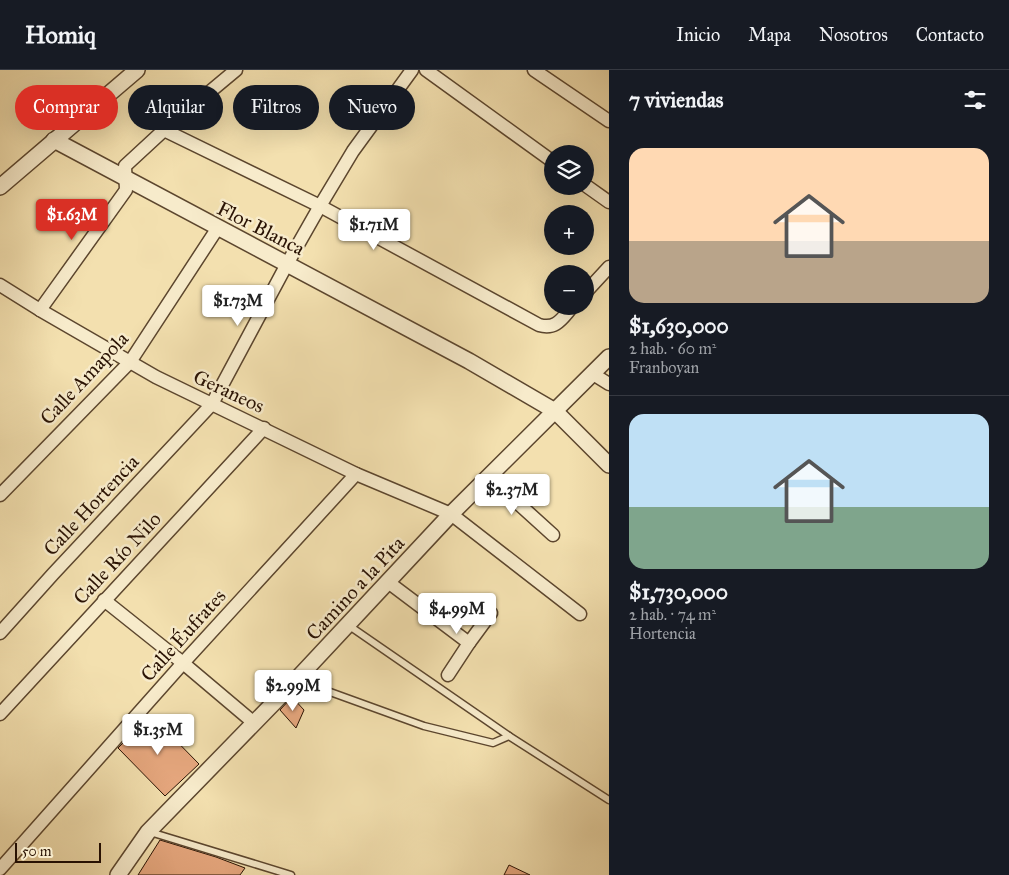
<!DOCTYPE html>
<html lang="es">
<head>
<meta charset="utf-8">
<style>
	:root { --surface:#171b24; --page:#20242c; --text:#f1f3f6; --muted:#9ea1a6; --line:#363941; --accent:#d93025 }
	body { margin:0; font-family:"IM FELL Great Primer",serif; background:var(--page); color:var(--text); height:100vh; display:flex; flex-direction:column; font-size:19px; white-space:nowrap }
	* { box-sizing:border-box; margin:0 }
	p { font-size:16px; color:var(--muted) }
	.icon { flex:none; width:28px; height:28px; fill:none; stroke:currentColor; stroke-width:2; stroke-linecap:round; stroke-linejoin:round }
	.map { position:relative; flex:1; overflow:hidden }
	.panel { display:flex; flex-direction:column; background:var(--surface); width:400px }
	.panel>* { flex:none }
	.top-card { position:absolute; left:15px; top:15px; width:475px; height:45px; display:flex; gap:10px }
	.buttons { position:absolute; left:544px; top:75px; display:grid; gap:10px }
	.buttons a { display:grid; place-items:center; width:50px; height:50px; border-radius:50%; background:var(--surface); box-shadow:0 5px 20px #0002; font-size:25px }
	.scale { position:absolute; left:15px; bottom:12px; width:86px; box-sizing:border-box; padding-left:5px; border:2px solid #291203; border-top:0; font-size:14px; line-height:18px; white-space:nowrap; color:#291203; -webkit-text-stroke:4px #f7ebcb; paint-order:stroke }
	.price { position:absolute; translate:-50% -42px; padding:0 11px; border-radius:5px; background:#fff; color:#222; font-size:16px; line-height:32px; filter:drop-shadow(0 1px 2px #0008) }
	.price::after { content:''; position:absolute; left:50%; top:30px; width:15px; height:11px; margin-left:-8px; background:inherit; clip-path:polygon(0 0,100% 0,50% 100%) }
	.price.selected { background:var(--accent); color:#fff }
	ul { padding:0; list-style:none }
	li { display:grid; align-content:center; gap:10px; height:265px; padding:0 20px }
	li+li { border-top:1px solid var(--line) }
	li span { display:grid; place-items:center; height:155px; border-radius:15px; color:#555 }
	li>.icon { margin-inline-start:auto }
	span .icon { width:90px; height:90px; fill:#fffc; stroke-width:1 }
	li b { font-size:21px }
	h2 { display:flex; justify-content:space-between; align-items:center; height:60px; padding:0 20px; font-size:21px }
	.tag { padding:0 18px; border-radius:22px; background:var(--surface); box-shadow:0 5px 20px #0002; font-size:18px; line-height:45px }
	.tag.selected { background:var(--accent); color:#fff }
	header { display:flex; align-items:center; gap:30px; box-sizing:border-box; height:70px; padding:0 25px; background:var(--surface); border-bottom:1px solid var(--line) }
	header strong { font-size:24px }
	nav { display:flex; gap:28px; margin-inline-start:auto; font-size:18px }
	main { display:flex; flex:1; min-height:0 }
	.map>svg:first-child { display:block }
	.building { fill:#e6a77e; stroke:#291203 }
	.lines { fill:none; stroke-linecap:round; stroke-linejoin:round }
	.service-casing { stroke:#5c462e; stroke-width:9 }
	.minor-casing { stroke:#5c462e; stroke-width:15 }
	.tertiary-casing { stroke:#5c462e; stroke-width:18 }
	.service { stroke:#f7ebcb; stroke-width:6 }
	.minor { stroke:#f7ebcb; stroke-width:12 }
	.tertiary { stroke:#f7ebcb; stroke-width:15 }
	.labels { text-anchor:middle; stroke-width:5; stroke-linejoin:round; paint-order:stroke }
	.street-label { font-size:20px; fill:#291203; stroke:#f7ebcb }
</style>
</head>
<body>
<header>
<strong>Homiq</strong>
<nav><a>Inicio</a><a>Mapa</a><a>Nosotros</a><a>Contacto</a></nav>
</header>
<main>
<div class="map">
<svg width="609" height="805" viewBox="0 0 609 805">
	<rect width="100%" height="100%" fill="#f3e0af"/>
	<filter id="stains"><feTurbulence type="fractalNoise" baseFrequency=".004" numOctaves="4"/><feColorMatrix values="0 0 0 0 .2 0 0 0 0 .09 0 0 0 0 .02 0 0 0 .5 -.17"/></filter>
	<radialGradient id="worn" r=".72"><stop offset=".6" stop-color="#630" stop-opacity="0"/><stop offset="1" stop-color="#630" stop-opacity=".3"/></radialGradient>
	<g class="building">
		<polygon points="292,627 304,640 296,658 280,640"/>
		<polygon points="151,645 199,694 165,726 118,678"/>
		<polygon points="160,770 216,787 245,798 240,805 138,805"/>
		<polygon points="509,795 530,805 504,805"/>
	</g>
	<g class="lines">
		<g class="service-casing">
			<g id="service">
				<polyline points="348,555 509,666 609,730"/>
				<polyline points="297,610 424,656 493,673 509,666"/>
				<polyline points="150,762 291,805"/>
			</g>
		</g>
		<g class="minor-casing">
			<g id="minor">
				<polyline points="426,0 552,91"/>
				<polyline points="534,0 609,51"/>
				<path d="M 164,60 L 320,136 L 539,255 C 557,260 562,248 573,236"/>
				<polyline points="585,115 609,132"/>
				<polyline points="0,215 40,240 156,307 356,404 451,444 580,544"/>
				<polyline points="585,223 609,197"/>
				<polyline points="40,240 126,120 125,96 164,60 236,0"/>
				<polyline points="593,304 609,314"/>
				<polyline points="489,407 553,465"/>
				<polyline points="0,425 130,292 217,159"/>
				<polyline points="388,512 469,573"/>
				<polyline points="104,530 183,593 254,653"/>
				<polyline points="0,563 53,504 212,334 287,194 320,136 353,81 412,0"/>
				<polyline points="448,605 469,573 491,543"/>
				<polyline points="0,644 264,358"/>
				<polyline points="0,799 183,593 356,404"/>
			</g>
		</g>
		<g class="tertiary-casing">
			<g id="tertiary">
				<polyline points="54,70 469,291 555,341 609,395"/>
				<polyline points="0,117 137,0"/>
				<polyline points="118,805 148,762 296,610 451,444 609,287"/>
			</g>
		</g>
		<use href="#service" class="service"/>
		<use href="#minor" class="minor"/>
		<use href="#tertiary" class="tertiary"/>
	</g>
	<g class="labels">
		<g class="street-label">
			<text transform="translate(261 158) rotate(27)" y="7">Flor Blanca</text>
			<text transform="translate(84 308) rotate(-47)" y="7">Calle Amapola</text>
			<text transform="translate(229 321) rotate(25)" y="7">Geraneos</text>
			<text transform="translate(91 435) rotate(-47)" y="7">Calle Hortencia</text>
			<text transform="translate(117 488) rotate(-47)" y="7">Calle Río Nilo</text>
			<text transform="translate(355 518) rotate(-47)" y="7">Camino a la Pita</text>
			<text transform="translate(183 565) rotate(-48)" y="7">Calle Éufrates</text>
		</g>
	</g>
	<rect width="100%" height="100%" filter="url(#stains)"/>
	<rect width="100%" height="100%" fill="url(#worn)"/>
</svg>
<div class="buttons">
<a><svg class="icon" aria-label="layers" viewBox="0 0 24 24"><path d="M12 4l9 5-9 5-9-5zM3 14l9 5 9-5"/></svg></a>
<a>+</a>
<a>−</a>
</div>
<div class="scale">50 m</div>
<b class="price selected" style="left:72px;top:171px">$1.63M</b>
<b class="price" style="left:374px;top:181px">$1.71M</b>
<b class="price" style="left:238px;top:257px">$1.73M</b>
<b class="price" style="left:512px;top:446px">$2.37M</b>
<b class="price" style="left:457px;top:565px">$4.99M</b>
<b class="price" style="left:293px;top:642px">$2.99M</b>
<b class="price" style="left:158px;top:686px">$1.35M</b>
<div class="top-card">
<a class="tag selected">Comprar</a>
<a class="tag">Alquilar</a>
<a class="tag">Filtros</a>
<a class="tag">Nuevo</a>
</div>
</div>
<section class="panel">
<h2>7 viviendas<svg class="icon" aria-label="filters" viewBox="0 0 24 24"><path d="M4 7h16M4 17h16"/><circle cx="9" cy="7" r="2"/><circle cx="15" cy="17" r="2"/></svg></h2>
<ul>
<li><span style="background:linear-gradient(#ffd9b3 60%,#b9a48a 0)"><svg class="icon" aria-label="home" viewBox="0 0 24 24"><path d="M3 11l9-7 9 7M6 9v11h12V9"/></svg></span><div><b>$1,630,000</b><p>2 hab. · 60 m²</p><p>Franboyan</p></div></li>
<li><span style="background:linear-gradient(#bfe0f5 60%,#7fa58c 0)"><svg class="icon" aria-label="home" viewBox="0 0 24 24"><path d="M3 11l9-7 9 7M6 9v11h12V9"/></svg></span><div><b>$1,730,000</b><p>2 hab. · 74 m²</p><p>Hortencia</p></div></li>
</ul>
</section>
</main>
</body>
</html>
